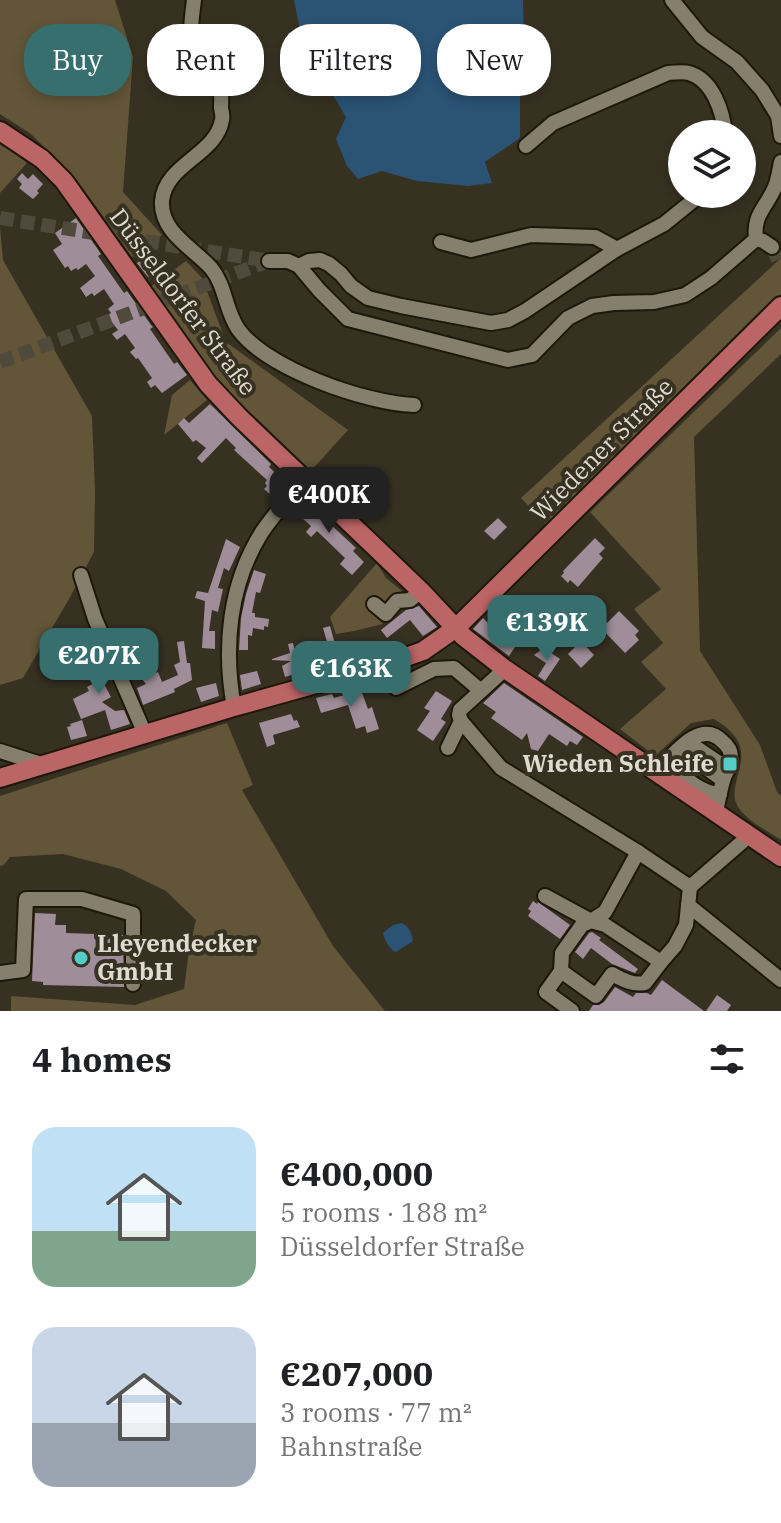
<!DOCTYPE html>
<html lang="en">
<head>
<meta charset="utf-8">
<style>
	:root { --surface:#fff; --page:#f6f6f6; --text:#202124; --muted:#757577; --accent:#376e6e }
	body { margin:0; font-family:"IBM Plex Serif",serif; background:var(--page); color:var(--text); height:100vh; display:flex; flex-direction:column; font-size:30px; white-space:nowrap }
	* { box-sizing:border-box; margin:0 }
	p { font-size:26px; color:var(--muted) }
	.icon { flex:none; width:44px; height:44px; fill:none; stroke:currentColor; stroke-width:2; stroke-linecap:round; stroke-linejoin:round }
	.map { position:relative; height:1011px; overflow:hidden }
	.panel { display:flex; flex-direction:column; background:var(--surface); flex:1 }
	.panel>* { flex:none }
	.banner { position:absolute; left:24px; top:24px; width:734px; height:72px; display:flex; gap:16px }
	.buttons { position:absolute; left:668px; top:120px; display:grid; gap:16px }
	.buttons a { display:grid; place-items:center; width:88px; height:88px; border-radius:50%; background:var(--surface); box-shadow:0 4px 12px #0003; font-size:40px }
	.price { position:absolute; translate:-50% -68px; padding:0 18px; border-radius:16px; background:var(--accent); color:#fff; font-size:26px; line-height:52px; filter:drop-shadow(0 2px 4px #0008) }
	.price::after { content:''; position:absolute; left:50%; top:48px; width:24px; height:18px; margin-left:-12px; background:inherit; clip-path:polygon(0 0,100% 0,50% 100%) }
	.price.on { background:#222; color:#fff }
	ul { padding:0; list-style:none }
	li { display:flex; align-items:center; gap:24px; height:200px; padding:0 32px }
	li span { display:grid; place-items:center; flex:none; width:224px; height:160px; border-radius:24px; color:#555 }
	li>.icon { margin-inline-start:auto }
	span .icon { width:96px; height:96px; fill:#fffc; stroke-width:1 }
	li b { font-size:34px }
	h2 { display:flex; justify-content:space-between; align-items:center; height:96px; padding:0 32px; font-size:34px }
	.chip { padding:0 28px; border-radius:32px; background:var(--surface); box-shadow:0 4px 12px #0003; font-size:28px; line-height:72px }
	.chip.on { background:var(--accent); color:#fff }
	.map>svg:first-child { display:block }
	.green { fill:#625538 }
	.water { fill:#2b5374 }
	.building { fill:#9f8e99 }
	.lines { fill:none; stroke-linecap:round; stroke-linejoin:round }
	.minor-tunnel { stroke:#504a3c; stroke-width:14; stroke-dasharray:14 7; stroke-linecap:butt }
	.minor-casing { stroke:#1e180a; stroke-width:18 }
	.major-casing { stroke:#1e180a; stroke-width:22 }
	.minor { stroke:#867f6e; stroke-width:14 }
	.major { stroke:#bc6567; stroke-width:18 }
	.poi-dot { fill:#54cdc8; stroke:#373122; stroke-width:3 }
	.labels { text-anchor:middle; stroke-width:8; stroke-linejoin:round; paint-order:stroke }
	.street-label { font-size:24px; fill:#dfdbd1; stroke:#373122 }
	.poi-label { font-size:24px; font-weight:bold; fill:#dfdbd1; stroke:#373122; text-anchor:end }
</style>
</head>
<body>
<div class="map">
<svg width="781" height="1011" viewBox="0 0 781 1011">
	<rect width="100%" height="100%" fill="#373122"/>
	<g class="green">
		<polygon points="0,0 115,0 133,57 123,192 162,235 132,257 77,180 31,134 0,114"/>
		<polygon points="0,139 27,163 0,193"/>
		<polygon points="0,227 3,260 92,416 95,491 94,552 69,599 23,678 0,685"/>
		<polygon points="781,258 781,294 667,409 546,524 521,498"/>
		<polygon points="186,261 202,278 226,342 348,430 309,473 244,414 201,361 150,287"/>
		<path d="M 781,328 L 781,354 L 694,437 L 700,651 L 760,745 L 777,792 L 781,796 L 781,840 C 768,831 751,823 741,811 C 720,786 760,759 729,730 C 725,726 719,722 714,719 L 691,723 L 655,756 L 620,729 L 666,689 L 641,662 L 663,643 L 634,609 L 661,589 L 590,512 Z"/>
		<polygon points="190,380 207,400 164,435 172,395"/>
		<polygon points="377,563 386,578 402,591 382,606 375,595 366,607 383,624 354,631 336,634 330,617"/>
		<polygon points="227,723 253,785 242,790 333,946 385,1011 11,1011 11,996 135,1005 184,989 189,950 196,920 166,891 121,869 63,854 10,857 4,865 0,866 0,796"/>
	</g>
	<g class="water">
		<polygon points="294,0 523,0 524,48 510,64 520,82 520,138 485,162 492,183 468,186 417,181 382,171 358,179 347,166 336,139 346,117 327,85 334,69 315,61 299,25"/>
		<path d="M 401,923 C 409,925 412,934 413,941 L 396,952 C 389,949 385,941 383,933 L 393,925 Z"/>
	</g>
	<g class="building">
		<polygon points="22,173 28,179 33,174 43,184 37,191 39,193 33,199 19,188 22,184 17,179"/>
		<polygon points="76,218 101,254 98,256 124,293 127,291 151,325 153,327 150,329 174,364 177,362 187,375 162,393 155,385 151,388 147,382 152,378 138,358 136,359 130,352 135,348 125,334 117,340 112,334 118,330 107,316 111,313 108,309 114,304 104,289 94,296 92,293 86,297 80,288 95,276 86,264 78,270 76,268 71,271 68,266 65,268 53,250 62,244 55,233"/>
		<polygon points="151,253 159,268 148,277 137,263"/>
		<polygon points="210,404 271,464 269,467 285,482 272,496 264,489 267,486 265,483 267,480 234,450 236,448 226,438 202,463 197,458 206,448 196,440 193,442 178,424 184,418 189,423"/>
		<polygon points="302,498 356,548 353,551 364,562 352,575 340,564 345,558 317,531 311,537 306,532 311,526 292,509"/>
		<polygon points="498,518 507,527 494,540 484,531"/>
		<polygon points="595,538 605,548 599,554 603,558 578,587 570,580 568,583 561,576 564,573 563,571"/>
		<polygon points="226,539 240,547 229,571 224,568 218,588 223,589 218,612 212,610 209,631 215,631 215,649 202,648 205,601 195,598 197,591 208,593"/>
		<polygon points="254,570 266,574 260,593 256,592 252,613 255,613 255,617 269,619 268,627 264,626 264,630 253,628 252,636 248,635 248,650 239,650 241,618 246,594"/>
		<polygon points="419,606 437,627 423,636 410,620 387,638 381,630 406,610"/>
		<polygon points="505,606 519,615 507,636 517,644 509,656 473,629 483,618 488,623"/>
		<polygon points="619,611 639,631 635,635 639,640 625,653 601,628 598,631 590,624 599,615 607,623"/>
		<polygon points="330,626 335,644 346,641 350,657 324,665 320,650 324,649 322,644 327,642 323,628"/>
		<polygon points="184,641 187,663 190,663 192,680 174,689 175,692 143,705 137,688 146,684 142,679 158,672 162,682 178,675 174,665 180,662 177,642"/>
		<polygon points="581,641 594,655 581,668 568,654"/>
		<polygon points="293,643 295,652 306,648 309,658 298,661 301,672 285,677 282,666 291,661 272,660 272,659 290,653 288,644"/>
		<polygon points="544,648 560,659 545,681 538,676 546,663 534,655"/>
		<polygon points="90,652 93,655 96,653 109,676 103,682 111,697 102,702 115,711 124,710 130,724 111,730 105,710 81,719 73,699 89,691 87,687 96,682 94,678 96,676 83,656"/>
		<polygon points="257,671 261,684 242,690 240,675"/>
		<polygon points="216,683 219,696 201,702 196,688"/>
		<polygon points="504,683 583,737 577,745 570,741 567,746 549,734 538,751 531,749 527,733 522,740 491,718 496,712 483,703"/>
		<polygon points="361,690 368,709 372,707 379,729 367,733 365,726 356,729 348,705 321,713 316,698 332,694 334,698"/>
		<polygon points="436,691 452,701 441,719 446,722 433,741 417,730 430,711 424,708"/>
		<polygon points="291,714 294,721 297,720 300,727 273,735 275,744 267,747 259,723"/>
		<polygon points="82,720 87,736 71,740 67,727 71,726 70,724"/>
		<polygon points="533,901 537,904 538,902 570,925 560,939 528,916 531,911 528,909"/>
		<polygon points="35,913 56,914 55,925 66,925 66,933 123,935 124,987 43,985 43,982 32,981"/>
		<polygon points="592,932 601,938 599,940 638,969 635,973 612,964 591,948 583,959 575,952 589,933"/>
		<polygon points="662,980 704,1011 589,1011 593,1005 599,1005 604,1002 615,987 633,997 636,993 647,993 651,995"/>
		<polygon points="717,995 731,1005 727,1011 706,1011"/>
	</g>
	<g class="lines">
		<g class="minor-tunnel">
			<polyline points="0,218 269,261"/>
			<polyline points="772,247 781,266"/>
			<polyline points="0,362 269,261"/>
		</g>
		<g class="minor-casing">
			<g id="minor">
				<path d="M 194,0 C 192,16 189,33 194,49 C 199,65 214,74 220,90 C 222,95 221,102 221,108 C 222,112 223,116 222,120 C 216,155 165,164 162,201 C 160,232 193,248 211,268 C 226,286 225,310 238,329 C 267,369 365,403 414,405"/>
				<polyline points="672,0 702,37 737,62 762,90 778,116 781,136"/>
				<path d="M 526,146 L 553,123 L 668,73 C 674,73 683,71 689,73 C 713,80 723,112 725,134"/>
				<polyline points="756,239 763,241 772,247"/>
				<polyline points="441,242 471,250 531,235 595,237 617,249"/>
				<path d="M 269,261 L 288,261 L 299,266 L 319,290 L 348,319 L 508,360 L 532,355 L 568,318 L 592,306 L 614,303 L 654,302 L 685,295 L 711,278 L 756,239 C 753,215 765,209 774,189 C 778,181 779,171 781,162"/>
				<polyline points="299,266 309,261 320,260 329,264 341,274 351,286 368,298 401,306 491,323 508,320 525,311 617,249 664,224 695,199 698,194"/>
				<polyline points="81,575 95,619 145,734"/>
				<polyline points="374,604 386,614 397,601 410,600 421,591"/>
				<polyline points="396,688 434,669 454,668 480,690"/>
				<path d="M 234,707 C 223,648 229,584 262,532 C 275,513 290,496 305,479"/>
				<polyline points="461,721 501,768 638,852 690,887 742,842 747,834"/>
				<polyline points="688,742 728,769"/>
				<polyline points="448,748 461,721 459,715 460,710 505,669"/>
				<path d="M 680,749 C 679,753 678,758 678,763 C 681,780 704,793 720,794"/>
				<polyline points="680,749 723,780"/>
				<polyline points="0,751 44,765"/>
				<path d="M 656,772 C 672,757 699,718 722,741 C 727,745 731,751 731,757 C 731,766 725,773 723,781 C 720,791 718,802 716,812"/>
				<polyline points="545,896 591,921 605,912 638,852"/>
				<polyline points="688,905 781,980"/>
				<path d="M 661,962 L 645,983 C 632,985 623,980 612,974 L 596,996 L 561,971 L 562,953 L 582,925 L 591,921 L 605,925 L 661,962 L 675,946 L 686,925 L 690,887"/>
				<polyline points="561,971 546,992 572,1011"/>
				<polyline points="0,973 23,970 26,899 82,899 133,914 133,984"/>
			</g>
		</g>
		<g class="major-casing">
			<g id="major">
				<polyline points="0,131 42,159 64,181 208,384 239,417 421,591 464,637 505,669 781,857"/>
				<polyline points="0,778 234,707 377,667 423,651 456,628 781,306"/>
			</g>
		</g>
		<use href="#minor" class="minor"/>
		<use href="#major" class="major"/>
	</g>
	<g class="poi-dot">
		<rect x="722" y="756" width="16" height="16" rx="4"/>
		<circle cx="81" cy="958" r="8"/>
	</g>
	<g class="labels">
		<g class="street-label">
			<text transform="translate(183 302) rotate(53)" y="8">Düsseldorfer Straße</text>
			<text transform="translate(602 450) rotate(-45)" y="8">Wiedener Straße</text>
		</g>
		<g class="poi-label">
			<text x="714" y="772">Wieden Schleife</text>
			<text x="97" y="952" text-anchor="start">Lleyendecker<tspan x="97" dy="28">GmbH</tspan></text>
		</g>
	</g>
</svg>
<div class="buttons">
<a><svg class="icon" aria-label="layers" viewBox="0 0 24 24"><path d="M12 4l9 5-9 5-9-5zM3 14l9 5 9-5"/></svg></a>
</div>
<b class="price on" style="left:329px;top:535px">€400K</b>
<b class="price" style="left:547px;top:663px">€139K</b>
<b class="price" style="left:99px;top:696px">€207K</b>
<b class="price" style="left:351px;top:709px">€163K</b>
<div class="banner">
<a class="chip on">Buy</a>
<a class="chip">Rent</a>
<a class="chip">Filters</a>
<a class="chip">New</a>
</div>
</div>
<section class="panel">
<h2>4 homes<svg class="icon" aria-label="filters" viewBox="0 0 24 24"><path d="M4 7h16M4 17h16"/><circle cx="9" cy="7" r="2"/><circle cx="15" cy="17" r="2"/></svg></h2>
<ul>
<li><span style="background:linear-gradient(#bfe0f5 65%,#7fa58c 0)"><svg class="icon" aria-label="home" viewBox="0 0 24 24"><path d="M3 11l9-7 9 7M6 9v11h12V9"/></svg></span><div><b>€400,000</b><p>5 rooms · 188 m²</p><p>Düsseldorfer Straße</p></div></li>
<li><span style="background:linear-gradient(#c9d6e8 60%,#9aa5b1 0)"><svg class="icon" aria-label="home" viewBox="0 0 24 24"><path d="M3 11l9-7 9 7M6 9v11h12V9"/></svg></span><div><b>€207,000</b><p>3 rooms · 77 m²</p><p>Bahnstraße</p></div></li>
</ul>
</section>
</body>
</html>
